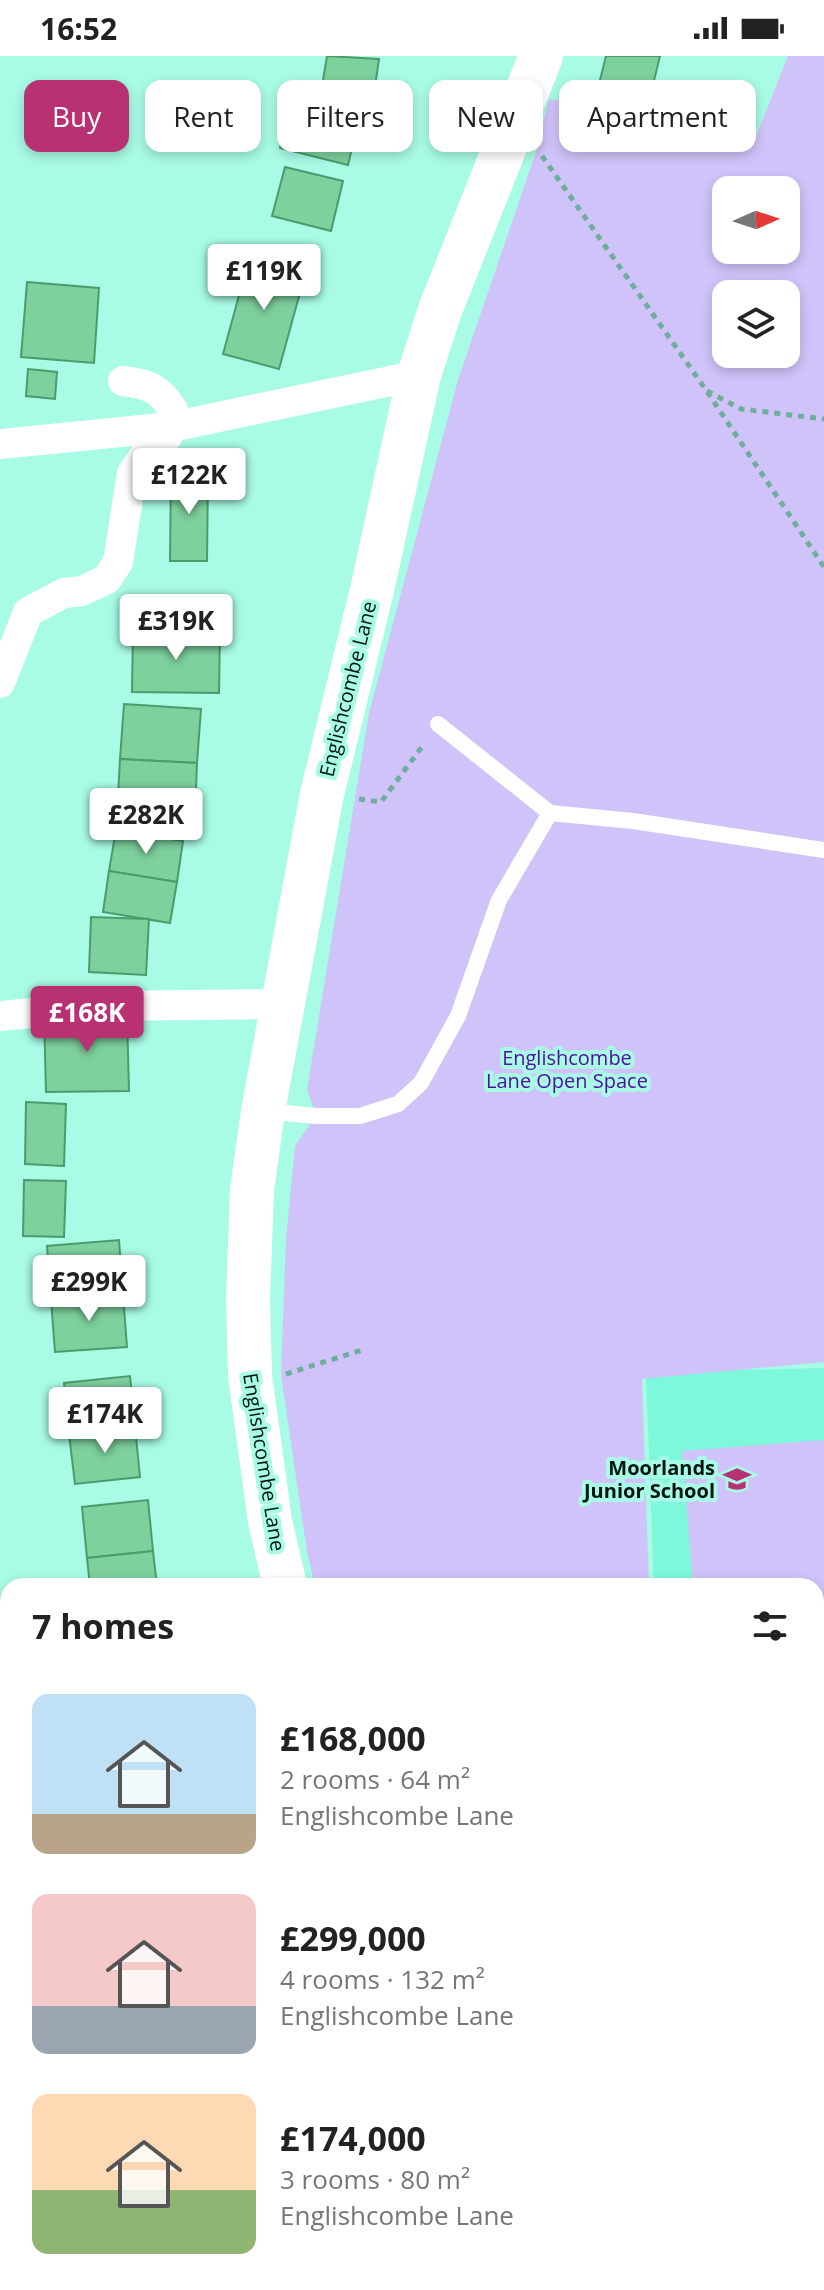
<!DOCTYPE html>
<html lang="en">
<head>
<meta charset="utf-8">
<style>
	:root { --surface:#fff; --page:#f2f2f2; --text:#222; --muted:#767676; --accent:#b83172 }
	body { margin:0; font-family:"Open Sans",sans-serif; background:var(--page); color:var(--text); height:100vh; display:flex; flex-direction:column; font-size:30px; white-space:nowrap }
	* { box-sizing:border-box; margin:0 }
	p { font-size:26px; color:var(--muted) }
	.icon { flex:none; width:44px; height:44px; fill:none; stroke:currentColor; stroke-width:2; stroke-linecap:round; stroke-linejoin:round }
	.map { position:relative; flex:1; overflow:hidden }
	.details { position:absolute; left:0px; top:1522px; width:824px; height:712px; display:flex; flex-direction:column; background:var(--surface); border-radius:24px 24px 0 0; box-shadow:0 4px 12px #0003 }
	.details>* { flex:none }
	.guide { position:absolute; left:24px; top:24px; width:776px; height:72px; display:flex; gap:16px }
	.needle { width:52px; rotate:87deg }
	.buttons { position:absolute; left:712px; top:120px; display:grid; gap:16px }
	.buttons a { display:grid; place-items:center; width:88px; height:88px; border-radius:16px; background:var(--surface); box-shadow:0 4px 12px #0003; font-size:40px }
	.price { position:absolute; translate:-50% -68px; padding:0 18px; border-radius:8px; background:#fff; color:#222; font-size:26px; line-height:52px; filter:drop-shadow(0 2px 4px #0008) }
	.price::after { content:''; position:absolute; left:50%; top:48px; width:24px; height:18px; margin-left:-12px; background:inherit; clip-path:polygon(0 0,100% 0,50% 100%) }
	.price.active { background:var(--accent); color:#fff }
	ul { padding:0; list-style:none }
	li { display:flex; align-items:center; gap:24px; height:200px; padding:0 32px }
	li span { display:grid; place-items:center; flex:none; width:224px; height:160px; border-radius:16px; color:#555 }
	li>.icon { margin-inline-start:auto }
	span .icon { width:96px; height:96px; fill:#fffc; stroke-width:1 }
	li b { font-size:34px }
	h2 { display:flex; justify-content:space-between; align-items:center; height:96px; padding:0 32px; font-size:34px }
	.pill { padding:0 28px; border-radius:16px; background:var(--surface); box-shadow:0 4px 12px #0003; font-size:28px; line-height:72px }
	.pill.active { background:var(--accent); color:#fff }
	.status { display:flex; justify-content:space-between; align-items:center; height:56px; padding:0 40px; background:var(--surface); direction:ltr }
	.status svg { height:22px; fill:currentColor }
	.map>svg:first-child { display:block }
	.built { fill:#7ef8db }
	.green { fill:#d0c3f9; fill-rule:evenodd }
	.building { fill:#7ed09d; stroke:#4b9c6d; stroke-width:2 }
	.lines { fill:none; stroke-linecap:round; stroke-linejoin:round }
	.path { stroke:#6fad9d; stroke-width:5; stroke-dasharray:6 6; stroke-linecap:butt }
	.lane { stroke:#fff; stroke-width:16 }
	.street { stroke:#fff; stroke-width:30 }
	.secondary { stroke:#fff; stroke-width:44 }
	.labels { text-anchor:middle; stroke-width:8; stroke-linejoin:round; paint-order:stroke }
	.street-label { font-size:20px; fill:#001510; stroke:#a8fbe5 }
	.park-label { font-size:20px; fill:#510d9d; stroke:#a8fbe5 }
	.poi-label { font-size:20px; font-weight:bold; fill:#001510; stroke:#a8fbe5; text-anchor:end }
</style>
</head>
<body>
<div class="status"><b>16:52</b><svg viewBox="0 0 49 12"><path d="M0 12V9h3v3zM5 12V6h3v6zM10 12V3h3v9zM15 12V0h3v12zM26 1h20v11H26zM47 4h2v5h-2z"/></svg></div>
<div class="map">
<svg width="824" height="2234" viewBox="0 0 824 2234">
	<rect width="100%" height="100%" fill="#a8fbe5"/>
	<polygon class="built" points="824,1312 824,1739 816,1738 816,1530 654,1530 646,1316"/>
	<g class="green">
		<path d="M 788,0 L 824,0 L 824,1306 L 642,1323 L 649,1530 L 315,1530 L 307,1496 L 281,1319 L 286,1183 L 295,1090 L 316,1060 L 307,1033 L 369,657 L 458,324 L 537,93 L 549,43 L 755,83 ZM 726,134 L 786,134 L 786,194 L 726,194 ZM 726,238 L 786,238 L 786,298 L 726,298 Z"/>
		<polygon points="824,1384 824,1698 816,1699 816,1530 693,1530 682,1395"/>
	</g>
	<g class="building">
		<polygon points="327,0 379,3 373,45 321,36"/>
		<polygon points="606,0 660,0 649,45 598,32"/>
		<polygon points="292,41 360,58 348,109 280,92"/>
		<polygon points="285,111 343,125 331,175 272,160"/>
		<polygon points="250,199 306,215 279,313 223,298"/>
		<polygon points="27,226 99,232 94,307 21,301"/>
		<polygon points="28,313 57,316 55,343 26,340"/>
		<polygon points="171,416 208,416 207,505 170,505"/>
		<polygon points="133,575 220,576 219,637 132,636"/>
		<polygon points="124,648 201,653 197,707 120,703"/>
		<polygon points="120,703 197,707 195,761 117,757"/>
		<polygon points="116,774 183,785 177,826 109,815"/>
		<polygon points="109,815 177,826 170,867 103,856"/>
		<polygon points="91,861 149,863 146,919 89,916"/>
		<polygon points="127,959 129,1035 46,1036 44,961"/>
		<polygon points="26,1046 66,1048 64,1110 25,1108"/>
		<polygon points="24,1124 66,1125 64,1181 23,1180"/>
		<polygon points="119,1184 123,1238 51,1243 47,1190"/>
		<polygon points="123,1238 127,1291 55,1296 51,1243"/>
		<polygon points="130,1320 135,1371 69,1378 64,1327"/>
		<polygon points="135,1371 140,1421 75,1428 69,1378"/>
		<polygon points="148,1444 153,1495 87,1502 82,1451"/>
		<polygon points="153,1495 157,1530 90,1530 87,1502"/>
		<polygon points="816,1830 824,1831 824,1867 816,1866"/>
		<polygon points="211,2226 264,2226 265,2234 212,2234"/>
		<rect x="518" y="2226" width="52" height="8"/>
		<rect x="714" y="2226" width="42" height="8"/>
	</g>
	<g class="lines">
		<g class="path">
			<polyline points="542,100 706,334 824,511"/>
			<polyline points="707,335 741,353 824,363"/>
			<polyline points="359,743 381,746 424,688"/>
			<polyline points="286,1318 362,1294"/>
		</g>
		<g class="lane">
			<polyline points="438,668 550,757"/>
			<polyline points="265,1055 316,1060 360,1060 398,1048 421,1027 458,960 499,844 550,757 633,765 824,794"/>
		</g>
		<g class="street">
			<polyline points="0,388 171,371 419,319"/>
			<path d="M 0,627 L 28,556 L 64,537 L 82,535 L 107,523 L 118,506 L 132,417 L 146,397 L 167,381 L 173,354 C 159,332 149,328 123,325"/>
			<polyline points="0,960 103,950 284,948"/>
			<polyline points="816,1766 824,1766"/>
			<polyline points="0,1964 8,1962"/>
			<polyline points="637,2226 637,2234"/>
		</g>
		<g class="secondary">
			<polyline points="285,1530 270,1465 250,1320 248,1243 252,1134 263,1055 322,738 372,534 419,319 440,254 541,0"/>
			<polyline points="382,2226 382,2234"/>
		</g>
	</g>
	<defs>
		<g id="school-bare" transform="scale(2.16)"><path d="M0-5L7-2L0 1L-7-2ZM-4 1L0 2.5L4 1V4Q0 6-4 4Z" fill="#b83172" stroke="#a8fbe5" stroke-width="2.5" paint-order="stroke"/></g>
	</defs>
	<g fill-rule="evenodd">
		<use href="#school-bare" x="737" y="1423"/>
	</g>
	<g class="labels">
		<g class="street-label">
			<text transform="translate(348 633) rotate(-76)" y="7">Englishcombe Lane</text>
			<text transform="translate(264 1406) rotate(81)" y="7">Englishcombe Lane</text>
		</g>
		<g class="park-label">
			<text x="567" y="1009">Englishcombe<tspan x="567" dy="23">Lane Open Space</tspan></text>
		</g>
		<g class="poi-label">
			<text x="715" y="1419">Moorlands<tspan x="715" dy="23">Junior School</tspan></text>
		</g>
	</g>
</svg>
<div class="buttons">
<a><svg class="needle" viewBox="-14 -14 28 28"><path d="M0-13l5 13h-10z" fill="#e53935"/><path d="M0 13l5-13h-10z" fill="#767676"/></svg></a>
<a><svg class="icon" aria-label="layers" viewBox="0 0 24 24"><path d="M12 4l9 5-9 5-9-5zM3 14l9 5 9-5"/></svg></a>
</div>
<b class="price" style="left:264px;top:256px">£119K</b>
<b class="price" style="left:189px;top:460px">£122K</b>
<b class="price" style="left:176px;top:606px">£319K</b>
<b class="price" style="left:146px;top:800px">£282K</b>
<b class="price active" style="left:87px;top:998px">£168K</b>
<b class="price" style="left:89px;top:1267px">£299K</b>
<b class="price" style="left:105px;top:1399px">£174K</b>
<div class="guide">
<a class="pill active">Buy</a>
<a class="pill">Rent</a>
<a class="pill">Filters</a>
<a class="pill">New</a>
<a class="pill">Apartment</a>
</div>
<section class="details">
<h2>7 homes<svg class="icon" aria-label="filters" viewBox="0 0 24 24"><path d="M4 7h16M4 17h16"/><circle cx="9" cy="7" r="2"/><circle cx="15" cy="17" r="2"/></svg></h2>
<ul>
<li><span style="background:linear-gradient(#bfe0f5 75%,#b9a48a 0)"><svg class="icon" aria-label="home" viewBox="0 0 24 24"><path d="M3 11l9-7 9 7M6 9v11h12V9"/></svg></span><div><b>£168,000</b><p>2 rooms · 64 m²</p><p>Englishcombe Lane</p></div></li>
<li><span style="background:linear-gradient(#f6c9c9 70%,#9aa5b1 0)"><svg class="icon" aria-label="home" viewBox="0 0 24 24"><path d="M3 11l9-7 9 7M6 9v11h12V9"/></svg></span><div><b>£299,000</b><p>4 rooms · 132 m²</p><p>Englishcombe Lane</p></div></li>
<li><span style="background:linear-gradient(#ffd9b3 60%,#8fb573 0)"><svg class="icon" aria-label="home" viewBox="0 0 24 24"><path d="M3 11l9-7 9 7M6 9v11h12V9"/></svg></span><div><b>£174,000</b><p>3 rooms · 80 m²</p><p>Englishcombe Lane</p></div></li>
</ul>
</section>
</div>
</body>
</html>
